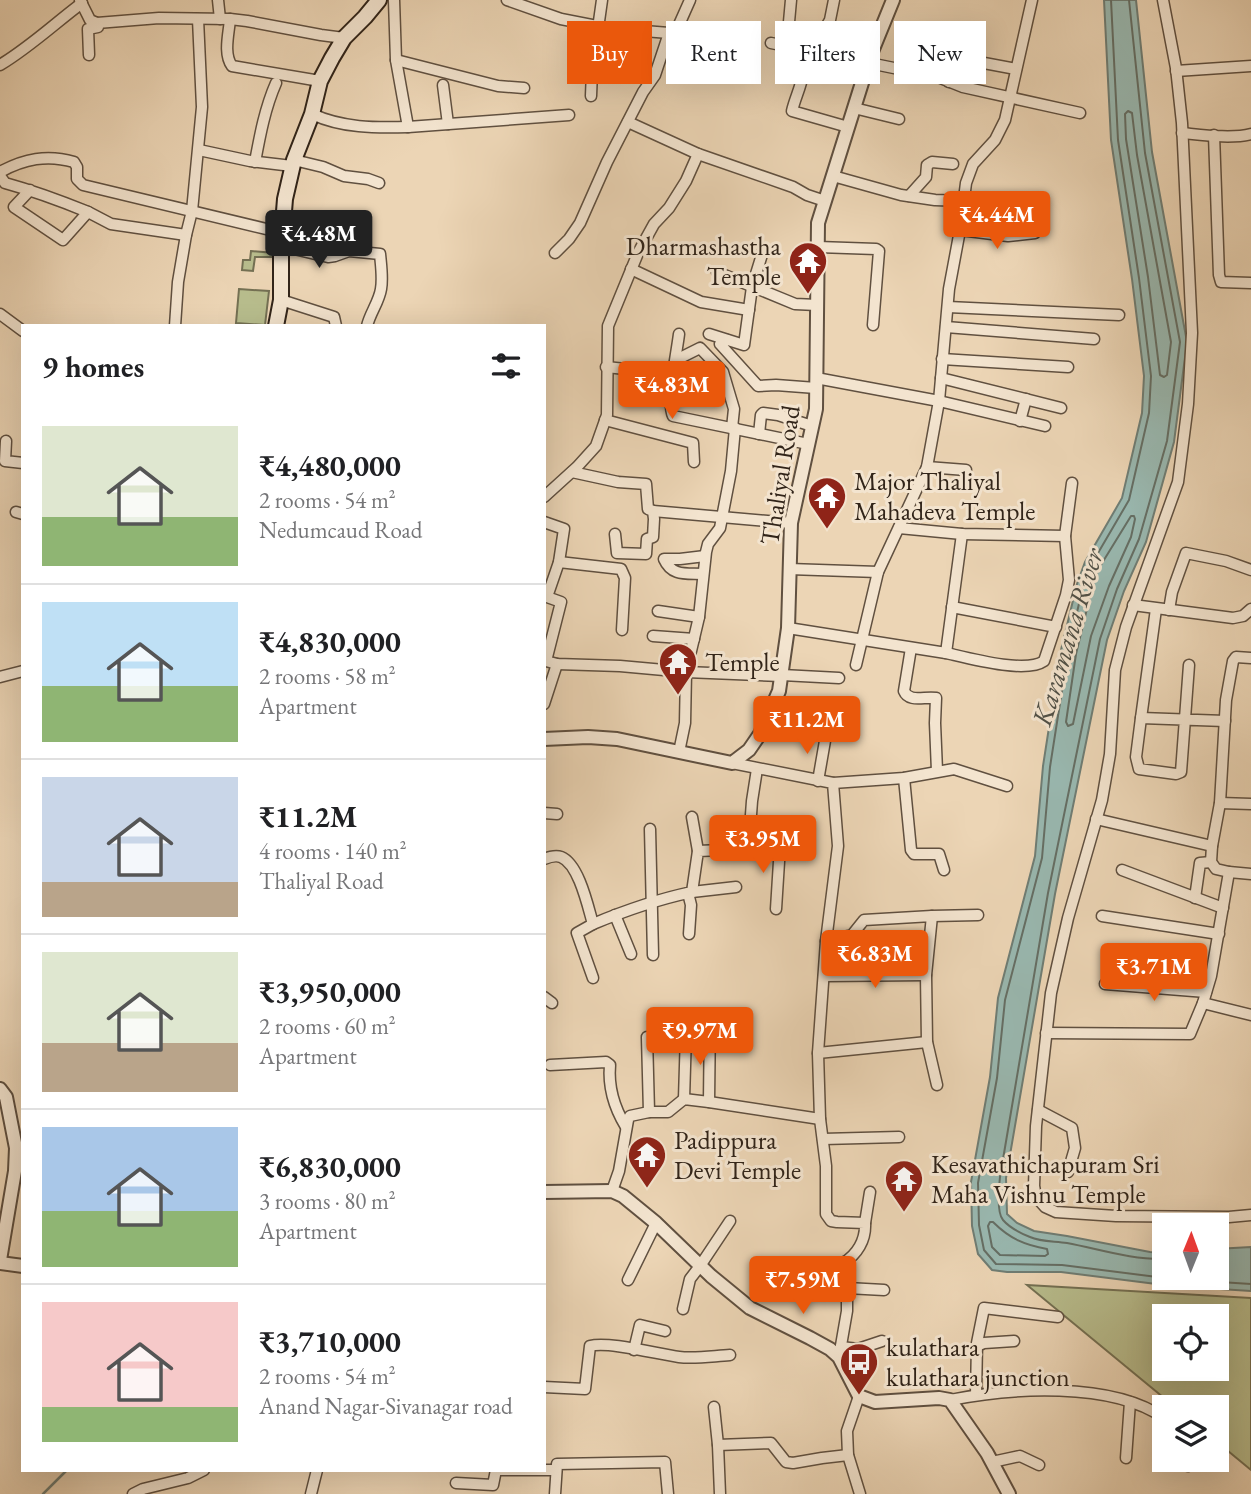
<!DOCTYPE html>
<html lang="en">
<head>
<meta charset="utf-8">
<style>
	:root { --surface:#fff; --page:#f2f2f2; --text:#202124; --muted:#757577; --line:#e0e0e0; --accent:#ea580c }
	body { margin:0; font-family:"EB Garamond",serif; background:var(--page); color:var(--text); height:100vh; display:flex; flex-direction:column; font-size:26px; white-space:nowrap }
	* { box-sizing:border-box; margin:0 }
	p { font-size:23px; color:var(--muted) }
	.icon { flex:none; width:38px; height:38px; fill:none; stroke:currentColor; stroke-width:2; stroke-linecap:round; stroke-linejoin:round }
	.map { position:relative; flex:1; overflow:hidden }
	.details { position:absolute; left:21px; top:324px; width:525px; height:1148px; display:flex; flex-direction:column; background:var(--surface); border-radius:0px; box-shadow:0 7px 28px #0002 }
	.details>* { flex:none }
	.banner { position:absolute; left:567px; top:21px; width:578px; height:63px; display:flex; gap:14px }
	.needle { width:46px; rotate:1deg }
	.buttons { position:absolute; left:1152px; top:1213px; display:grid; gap:14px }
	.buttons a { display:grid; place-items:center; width:77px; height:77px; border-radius:0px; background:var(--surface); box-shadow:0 7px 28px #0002; font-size:35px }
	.price { position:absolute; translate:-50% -60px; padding:0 16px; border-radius:7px; background:var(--accent); color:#fff; font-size:23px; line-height:46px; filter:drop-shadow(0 2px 4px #0008) }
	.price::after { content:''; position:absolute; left:50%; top:42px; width:21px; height:16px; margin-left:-10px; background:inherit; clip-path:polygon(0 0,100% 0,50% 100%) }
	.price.on { background:#222; color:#fff }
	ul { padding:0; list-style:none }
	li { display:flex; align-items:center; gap:21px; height:175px; padding:0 21px }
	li+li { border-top:2px solid var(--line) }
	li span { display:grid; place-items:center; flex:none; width:196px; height:140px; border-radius:0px; color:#555 }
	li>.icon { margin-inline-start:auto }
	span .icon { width:84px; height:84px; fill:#fffc; stroke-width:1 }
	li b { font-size:30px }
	h2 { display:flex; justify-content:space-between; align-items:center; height:84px; padding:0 21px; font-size:30px }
	.pill { padding:0 24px; border-radius:0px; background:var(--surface); box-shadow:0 7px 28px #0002; font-size:24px; line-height:63px }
	.pill.on { background:var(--accent); color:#fff }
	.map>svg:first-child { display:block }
	.green { fill:#b8bd8d; stroke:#747053; stroke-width:2; fill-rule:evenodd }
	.water { fill:#99b8b0; stroke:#6f7d74; stroke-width:2 }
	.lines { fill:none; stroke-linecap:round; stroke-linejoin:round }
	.shore { stroke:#656e64; stroke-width:2 }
	.stream { stroke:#6f7d74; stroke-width:2.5 }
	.minor-casing { stroke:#605040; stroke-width:13 }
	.tertiary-casing { stroke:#605040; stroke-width:16 }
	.secondary-casing { stroke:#312419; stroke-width:18 }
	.minor { stroke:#f3e4cf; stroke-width:10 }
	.tertiary { stroke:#f3e4cf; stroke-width:12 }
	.secondary { stroke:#f3e4cf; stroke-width:14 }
	.labels { text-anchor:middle; stroke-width:6; stroke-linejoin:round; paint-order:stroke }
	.poi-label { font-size:26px; fill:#312419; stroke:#f3e4cf; text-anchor:start }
	.street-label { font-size:26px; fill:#312419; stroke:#f3e4cf }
	.water-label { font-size:28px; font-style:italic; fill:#505046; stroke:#f3e4cf }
</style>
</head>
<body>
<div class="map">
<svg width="1251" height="1494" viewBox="0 0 1251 1494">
	<rect width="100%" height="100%" fill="#ecd5b5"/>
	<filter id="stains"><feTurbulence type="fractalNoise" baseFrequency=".00286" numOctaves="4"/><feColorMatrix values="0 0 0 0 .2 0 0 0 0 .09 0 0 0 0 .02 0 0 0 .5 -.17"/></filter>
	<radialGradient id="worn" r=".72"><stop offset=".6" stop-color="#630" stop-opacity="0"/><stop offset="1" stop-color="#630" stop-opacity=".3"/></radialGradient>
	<g class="green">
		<polygon points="251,251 275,253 275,257 255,257 253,271 242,270 243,260 250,260"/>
		<polygon points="239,289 269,291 265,325 236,323"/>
		<path d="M 1027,1285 L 1251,1298 L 1251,1470 L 1216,1441 L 1216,1407 L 1175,1407 ZM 1164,1316 L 1216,1316 L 1216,1368 L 1164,1368 Z"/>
	</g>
	<polygon class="water" points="1104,0 1136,0 1152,152 1187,342 1174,442 1146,542 1124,591 1107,640 1055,894 1006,1178 1007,1214 1017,1223 1034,1231 1067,1236 1150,1252 1164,1253 1164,1278 1216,1278 1216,1249 1251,1247 1251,1291 1172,1286 1061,1272 1007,1272 992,1270 978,1254 972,1226 971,1182 990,1077 998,998 1035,856 1043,766 1061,650 1077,584 1085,562 1122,498 1142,413 1144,376 1132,279 1111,140"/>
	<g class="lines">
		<g class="shore">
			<polyline points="1111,0 1118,140 1139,278 1151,376 1149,413 1129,500 1091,565 1083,586 1068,652 1050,767 1042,858 1005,1000 997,1078 978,1183 979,1225 984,1250 996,1264 1062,1265 1173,1279 1251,1284"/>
			<path d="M 1129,0 L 1145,153 L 1180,342 L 1167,441 L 1139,539 L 1117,589 L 1100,639 L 1048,893 L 1000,1177 C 999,1187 996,1212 1003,1220 C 1009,1227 1020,1233 1030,1237 C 1041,1242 1055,1241 1067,1243 C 1099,1249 1132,1260 1164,1259"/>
			<polygon points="1128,111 1132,113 1137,155 1171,342 1167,375 1164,377 1160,375 1148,277 1126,139 1125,114"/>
			<polygon points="1131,516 1134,516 1135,519 1131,537 1109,586 1091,636 1073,724 1068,726 1066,722 1076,654 1092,588 1099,568"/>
			<path d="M 990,1222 L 993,1222 C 1010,1239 1025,1245 1047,1249 L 1048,1254 L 1045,1256 L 1000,1255 L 992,1247 L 988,1226 Z"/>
		</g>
		<polyline class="stream" points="43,1494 67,1470"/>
		<g class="minor-casing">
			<g id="minor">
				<polyline points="80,0 90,20 97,23 159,18 230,19 247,21 321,35 344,38"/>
				<polyline points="218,0 220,19"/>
				<polyline points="394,0 396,60 408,127 569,115"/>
				<polyline points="507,0 561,19 607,28 669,33 678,27 690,0"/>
				<polyline points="1163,0 1176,68 1182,123 1192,333 1188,404 1178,482 1126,627 1115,670 1110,754 1102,800 1068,918 1051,993 1036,1126 1034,1186 1036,1197 1045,1207 1056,1212 1116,1216 1229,1217 1251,1215"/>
				<path d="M 230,19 C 229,33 223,54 232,66 L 320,81"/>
				<polyline points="771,43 938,77 963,87 1080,113"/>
				<polyline points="785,46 789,22 791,0"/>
				<path d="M 810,50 L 809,71 L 803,74 C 801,87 795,98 792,111 L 848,127"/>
				<polyline points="821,53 826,27 830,20 834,0"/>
				<polyline points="89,55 88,29 98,27 97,23"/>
				<polyline points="396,60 498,86 524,88"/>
				<path d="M 0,65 C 30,47 54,24 82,3"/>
				<polyline points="1176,71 1251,66"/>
				<polyline points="949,82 959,56 984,63 1016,69"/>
				<polyline points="443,85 448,124"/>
				<polyline points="591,96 592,71 602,0"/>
				<polyline points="854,108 899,119"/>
				<path d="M 312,114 C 342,128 375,128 408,127"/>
				<polyline points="628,122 698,154 793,187 807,195 825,201"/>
				<path d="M 1182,133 C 1203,135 1232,139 1251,134"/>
				<polyline points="1214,135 1219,275 1221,282 1251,283"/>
				<polyline points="199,150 250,161 292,166"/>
				<polyline points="294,160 323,167 344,176 368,179 379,183"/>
				<path d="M 255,162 C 260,135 265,108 276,83"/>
				<path d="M 0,172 C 24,159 47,154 74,162 L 77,167 L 77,179 L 83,185 L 283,233"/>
				<path d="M 0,176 L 5,183 C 34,191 61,201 88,212 L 63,240 L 14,207 L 30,190"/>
				<polyline points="833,176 901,195 935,200 964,201"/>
				<polyline points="909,196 926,177 927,165 932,162 953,164"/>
				<polyline points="88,212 111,224 186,235"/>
				<polyline points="960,230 1008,236 1035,233"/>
				<path d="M 282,246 L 328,257 L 335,256 L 349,251 L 380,254 C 381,265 383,278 381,289 C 379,302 370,313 367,326"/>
				<polyline points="818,247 876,249 879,251 873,325"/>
				<polyline points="555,253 569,239 580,223 607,162 643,92 655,75 669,33"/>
				<polyline points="631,269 701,302 749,310"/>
				<polyline points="717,272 795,304 817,305"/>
				<polyline points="281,300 334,317 336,326"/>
				<polyline points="948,307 1119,315"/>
				<polyline points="0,314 23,331"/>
				<polyline points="175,326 178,282 186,235 192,211 202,107 198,19"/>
				<polyline points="946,327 1094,339"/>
				<path d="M 679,334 C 677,352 666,402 673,416 L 808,444"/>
				<polyline points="709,334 744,345 752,287 764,248"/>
				<polyline points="727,340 720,344 758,386 776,385 816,388"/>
				<polyline points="942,359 1068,367"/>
				<polyline points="676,360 700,348 723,372 734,409 732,428"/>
				<polyline points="606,367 674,374"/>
				<polyline points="816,378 939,401 949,289 960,230 966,183 973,164 995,140 1005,120 1032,0"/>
				<polyline points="941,378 1061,408"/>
				<polyline points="647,394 650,372"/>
				<polyline points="605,420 693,443 694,462"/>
				<polyline points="1020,421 1026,399"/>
				<polyline points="759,434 761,415 763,413 778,415 812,426"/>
				<polyline points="6,441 5,461 23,463"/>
				<polyline points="927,467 966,470"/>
				<polyline points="572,472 618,482 646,484 648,509 653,511 654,519 653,537 647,539 646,554 617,553 615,534"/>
				<polyline points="544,497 577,467 596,446 607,415 608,326 638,253 654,224 669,208 686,181 698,154"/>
				<polyline points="653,511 791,523"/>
				<polyline points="16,512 23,514"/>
				<polyline points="544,522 564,529 559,562 547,597 561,602 546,661 557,664 620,666 686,672 781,676"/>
				<polyline points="899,528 962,534 1065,536"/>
				<polyline points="559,562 621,569 625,578 622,630"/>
				<polyline points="789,569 878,572"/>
				<path d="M 703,574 C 687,573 672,577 664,559 L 680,559 L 705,556"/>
				<polyline points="1133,605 1233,618 1243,616 1251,609"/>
				<polyline points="952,607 1056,627"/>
				<polyline points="1169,610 1172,592 1186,553 1226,561 1251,570"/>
				<polyline points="658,611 699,617"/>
				<polyline points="788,628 946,653 962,534"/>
				<polyline points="653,636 694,639"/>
				<path d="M 911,648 L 904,691 C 909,703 925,696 936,698 L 935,723 L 937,771"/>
				<path d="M 946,653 C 968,658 1026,674 1044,661 L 1066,595 L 1069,580 L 1065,536 L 1072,483"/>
				<polyline points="1251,658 1236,657 1233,661 1226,700 1220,803 1212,846 1211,862 1216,869 1229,872 1211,976 1203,1003 1251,1015"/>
				<polyline points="856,665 878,572 927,467 939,401 1045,426"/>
				<polyline points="1189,665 1181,772 1176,774 1139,769 1136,757 1141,718 1225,721"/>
				<polyline points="782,675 839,678"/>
				<polyline points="0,677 23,671"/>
				<polyline points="544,704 557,664"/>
				<polyline points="1141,718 1156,609"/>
				<polyline points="679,752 685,723 686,672 699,617 706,552 708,544 720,528 731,471 735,428"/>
				<path d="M 732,763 L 833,783 L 838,846 L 826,941 L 818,1053 L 820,1119 L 826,1166 L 826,1214 L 831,1221 L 837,1222 L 865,1223 C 866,1240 857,1255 843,1263 L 847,1288 L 847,1311 L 839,1357"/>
				<polyline points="904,778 911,850 914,854 939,854 944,870"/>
				<polyline points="818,781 826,735"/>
				<polyline points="833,783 904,778 954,769 1007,786"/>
				<polyline points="1220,803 1251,804"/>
				<polyline points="544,813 557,814"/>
				<polyline points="692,817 698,851"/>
				<polyline points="1096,819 1212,846"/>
				<polyline points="650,829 653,955"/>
				<polyline points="749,842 780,846 776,909"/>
				<path d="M 544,859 C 549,857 556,855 561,857 C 579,864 588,907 593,924 L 577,933 L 593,978"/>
				<polyline points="1122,870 1223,908"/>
				<polyline points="1229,872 1251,874"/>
				<polyline points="692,892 736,887"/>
				<polyline points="688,893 691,905 689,934"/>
				<polyline points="1195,898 1200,863 1211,862"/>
				<polyline points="615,915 631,954"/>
				<polyline points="932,916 978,915"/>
				<polyline points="1102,916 1219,934"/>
				<path d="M 593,924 C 624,911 659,899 692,892 L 698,851 L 746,849 L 749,842 L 752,801 L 757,769"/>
				<polyline points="826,941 852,935 864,920 932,916 926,975 927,1042 937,1085"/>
				<polyline points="824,976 926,975"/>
				<polyline points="1105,984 1206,992"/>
				<polyline points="544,997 552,1003"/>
				<polyline points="1046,1033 1190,1034 1203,1003"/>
				<polyline points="647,1037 649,1112"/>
				<polyline points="818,1053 927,1042"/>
				<path d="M 550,1065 L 606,1062 L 610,1065 C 608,1087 615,1109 626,1127"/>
				<polyline points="684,1099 686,1033"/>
				<polyline points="709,1102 710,1015"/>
				<polyline points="1038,1110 1072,1128 1075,1148 1068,1172"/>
				<polyline points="823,1139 899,1137"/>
				<polyline points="612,1191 619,1171 628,1120 630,1116 649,1112 668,1112 684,1099 709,1102 820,1119"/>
				<polyline points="865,1223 870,1192"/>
				<polyline points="628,1280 656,1223"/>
				<polyline points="847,1288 884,1290"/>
				<polyline points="683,1309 690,1279 700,1266 730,1221"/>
				<polyline points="977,1346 984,1343 1014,1341"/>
				<polyline points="841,1347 858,1349 882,1341"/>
				<polyline points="634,1350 640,1325 665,1331"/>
				<path d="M 544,1387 L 585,1389 L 590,1346 C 608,1341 657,1354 679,1357 C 695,1359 713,1356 730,1355"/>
				<polyline points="976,1395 977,1343 984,1308 1058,1317"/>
				<polyline points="859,1396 847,1431 848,1455 860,1494"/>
				<path d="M 950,1400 C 1010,1388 1111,1381 1164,1418"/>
				<polyline points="714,1407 718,1445 720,1494"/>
				<polyline points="718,1445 771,1443 786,1462 793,1463 822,1458 848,1455"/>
				<polyline points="1126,1458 1130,1402"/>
				<polyline points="1187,1460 1188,1466"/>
				<polyline points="992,1462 1020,1456 1039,1465"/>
				<polyline points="456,1483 493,1485 496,1470 556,1470"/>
				<polyline points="133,1494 143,1489 188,1478 204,1470"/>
				<polyline points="311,1494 317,1470"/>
				<polyline points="555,1494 557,1464 665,1462 668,1494"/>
			</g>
		</g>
		<g class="tertiary-casing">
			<g id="tertiary">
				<polyline points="544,739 588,737 617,739 732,763 749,750 760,734 779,691 788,628 791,523 816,409 818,223 871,54 893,0"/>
				<polyline points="0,1089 6,1097 16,1148 15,1171 0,1260"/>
				<polyline points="544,1192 612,1191 623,1196 656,1223 711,1276 750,1308 810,1338 830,1349 839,1357 859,1396 875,1402 939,1398 950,1400 987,1453 1009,1494"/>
				<polyline points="0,1263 23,1266"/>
			</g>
		</g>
		<g class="secondary-casing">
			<polyline id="secondary" points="276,326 281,300 281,249 285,199 294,160 312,114 320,81 332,58 344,38 365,17 379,0"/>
		</g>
		<use href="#minor" class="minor"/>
		<use href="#tertiary" class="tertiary"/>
		<use href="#secondary" class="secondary"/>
	</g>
	<defs>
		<g id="temple-pin" transform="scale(2.0125)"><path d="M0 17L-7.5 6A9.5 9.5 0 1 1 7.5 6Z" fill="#8f2418" stroke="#f3e4cf"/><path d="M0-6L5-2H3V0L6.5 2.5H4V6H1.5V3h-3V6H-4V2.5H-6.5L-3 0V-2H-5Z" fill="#fff"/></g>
		<g id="bus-pin" transform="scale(2.0125)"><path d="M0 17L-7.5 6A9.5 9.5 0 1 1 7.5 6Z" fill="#8f2418" stroke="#f3e4cf"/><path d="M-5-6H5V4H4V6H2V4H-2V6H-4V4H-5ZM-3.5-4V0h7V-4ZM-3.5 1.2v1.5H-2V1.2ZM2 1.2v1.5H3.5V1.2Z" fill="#fff"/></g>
	</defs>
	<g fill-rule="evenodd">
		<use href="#temple-pin" x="808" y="261"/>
		<use href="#temple-pin" x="827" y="496"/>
		<use href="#temple-pin" x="678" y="662"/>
		<use href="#temple-pin" x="647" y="1155"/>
		<use href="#temple-pin" x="904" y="1179"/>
		<use href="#bus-pin" x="859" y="1362"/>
	</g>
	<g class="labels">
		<g class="poi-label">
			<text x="781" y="255" text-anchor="end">Dharmashastha<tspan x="781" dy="30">Temple</tspan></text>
			<text x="854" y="490">Major Thaliyal<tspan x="854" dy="30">Mahadeva Temple</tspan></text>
			<text x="705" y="671">Temple</text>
			<text x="674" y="1149">Padippura<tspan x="674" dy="30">Devi Temple</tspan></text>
			<text x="931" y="1173">Kesavathichapuram Sri<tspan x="931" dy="30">Maha Vishnu Temple</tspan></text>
			<text x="886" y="1356">kulathara<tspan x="886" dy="30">kulathara junction</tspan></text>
		</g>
		<g class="street-label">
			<text transform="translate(780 475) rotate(-81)" y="9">Thaliyal Road</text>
		</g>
		<g class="water-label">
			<text transform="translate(1067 637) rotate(-73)" y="10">Karamana River</text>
		</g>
	</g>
	<rect width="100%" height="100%" filter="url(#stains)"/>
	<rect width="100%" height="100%" fill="url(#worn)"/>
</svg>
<div class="buttons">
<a><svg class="needle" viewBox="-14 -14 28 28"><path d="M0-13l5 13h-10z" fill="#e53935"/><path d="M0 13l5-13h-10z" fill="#757577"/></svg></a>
<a><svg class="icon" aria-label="locate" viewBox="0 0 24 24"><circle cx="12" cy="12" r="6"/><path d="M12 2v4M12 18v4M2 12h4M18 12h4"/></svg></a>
<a><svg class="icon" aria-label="layers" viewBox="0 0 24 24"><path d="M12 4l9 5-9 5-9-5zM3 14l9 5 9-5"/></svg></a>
</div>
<b class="price" style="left:997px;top:251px">₹4.44M</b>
<b class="price on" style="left:319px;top:270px">₹4.48M</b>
<b class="price" style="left:672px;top:421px">₹4.83M</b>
<b class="price" style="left:807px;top:756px">₹11.2M</b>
<b class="price" style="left:763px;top:875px">₹3.95M</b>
<b class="price" style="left:875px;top:990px">₹6.83M</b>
<b class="price" style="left:1154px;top:1003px">₹3.71M</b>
<b class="price" style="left:700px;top:1067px">₹9.97M</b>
<b class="price" style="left:803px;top:1316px">₹7.59M</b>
<div class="banner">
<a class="pill on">Buy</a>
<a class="pill">Rent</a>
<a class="pill">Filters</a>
<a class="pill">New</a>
</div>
<section class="details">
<h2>9 homes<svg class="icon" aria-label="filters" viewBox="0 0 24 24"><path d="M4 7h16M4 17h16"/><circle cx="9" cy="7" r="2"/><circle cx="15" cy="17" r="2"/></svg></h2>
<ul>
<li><span style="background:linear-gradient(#dfe7d0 65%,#8fb573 0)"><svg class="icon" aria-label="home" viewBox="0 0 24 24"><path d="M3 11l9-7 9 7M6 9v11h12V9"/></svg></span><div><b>₹4,480,000</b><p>2 rooms · 54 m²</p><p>Nedumcaud Road</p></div></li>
<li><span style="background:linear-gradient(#bfe0f5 60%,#8fb573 0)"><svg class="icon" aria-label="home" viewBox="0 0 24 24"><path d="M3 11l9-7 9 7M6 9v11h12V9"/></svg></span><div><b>₹4,830,000</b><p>2 rooms · 58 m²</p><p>Apartment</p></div></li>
<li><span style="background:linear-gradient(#c9d6e8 75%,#b9a48a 0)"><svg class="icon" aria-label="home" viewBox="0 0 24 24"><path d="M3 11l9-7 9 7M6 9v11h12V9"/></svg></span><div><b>₹11.2M</b><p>4 rooms · 140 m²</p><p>Thaliyal Road</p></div></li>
<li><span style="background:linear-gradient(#dfe7d0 65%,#b9a48a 0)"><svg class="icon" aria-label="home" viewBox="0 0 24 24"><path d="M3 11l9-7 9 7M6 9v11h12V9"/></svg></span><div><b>₹3,950,000</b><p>2 rooms · 60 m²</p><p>Apartment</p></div></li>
<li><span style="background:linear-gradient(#a9c7e8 60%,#8fb573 0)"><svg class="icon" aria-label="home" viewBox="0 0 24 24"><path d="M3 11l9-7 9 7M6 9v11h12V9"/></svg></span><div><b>₹6,830,000</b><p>3 rooms · 80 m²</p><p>Apartment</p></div></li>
<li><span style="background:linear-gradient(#f6c9c9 75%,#8fb573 0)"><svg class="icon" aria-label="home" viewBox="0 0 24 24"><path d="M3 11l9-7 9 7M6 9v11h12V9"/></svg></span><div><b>₹3,710,000</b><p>2 rooms · 54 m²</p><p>Anand Nagar-Sivanagar road</p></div></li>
</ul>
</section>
</div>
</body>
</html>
